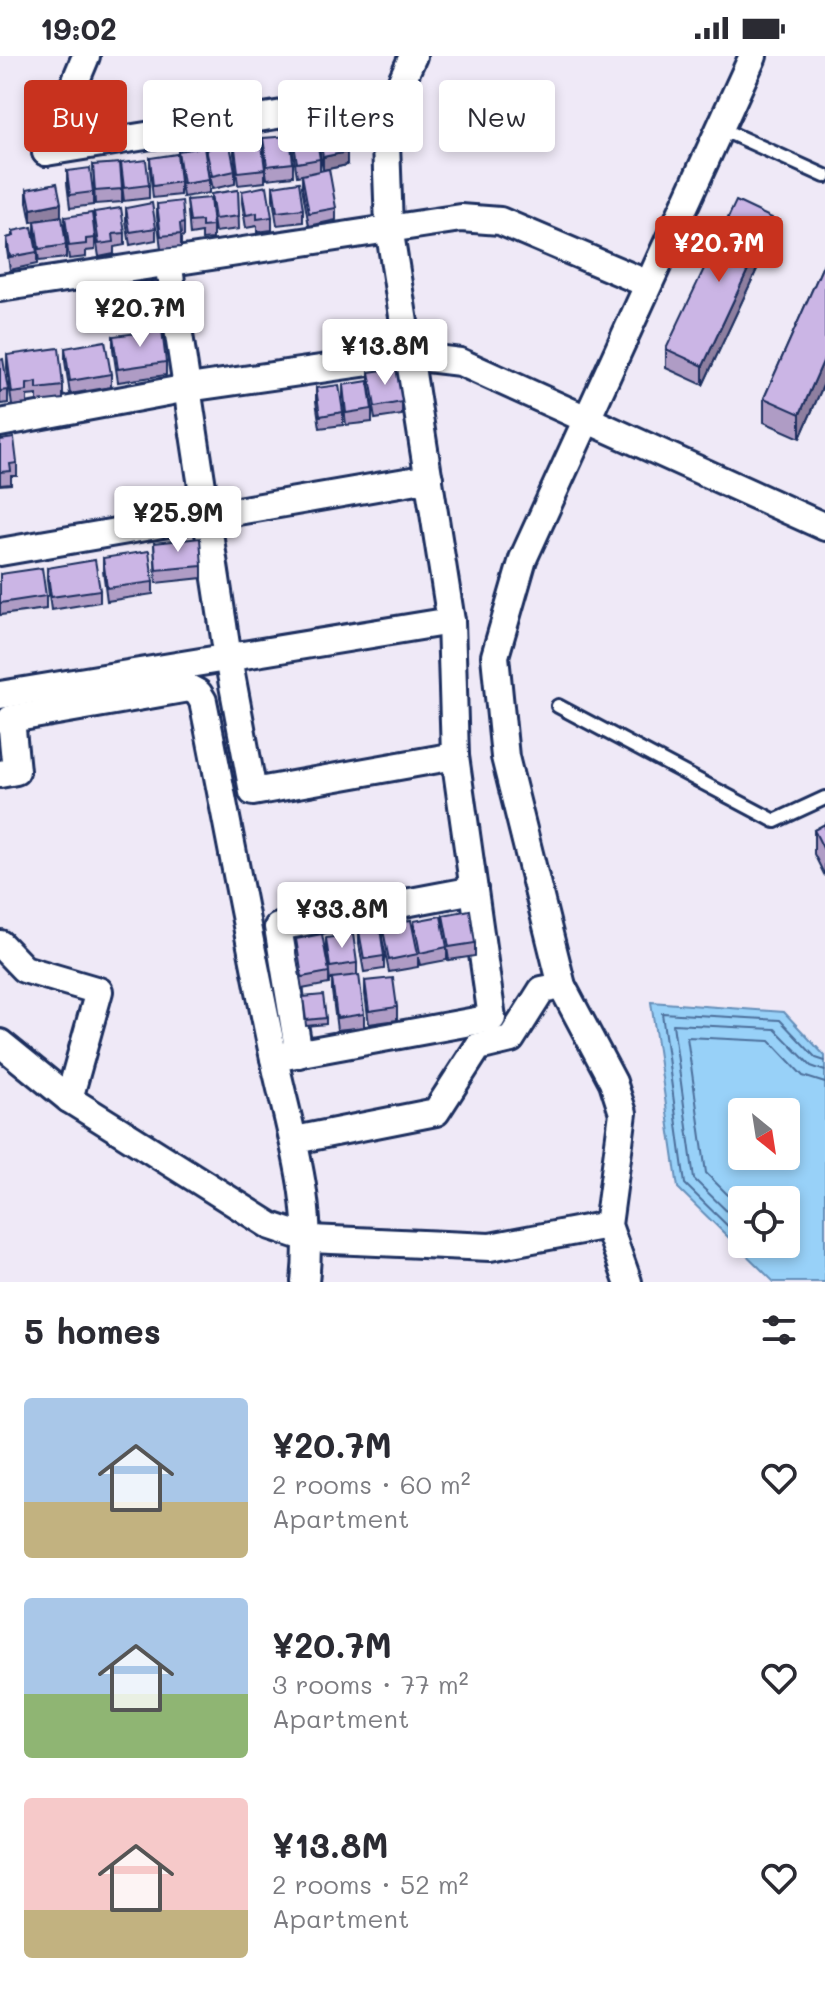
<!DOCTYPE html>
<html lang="en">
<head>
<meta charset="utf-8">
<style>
	:root { --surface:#fff; --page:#f2f2f3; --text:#2b2b33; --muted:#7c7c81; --accent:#c8321e }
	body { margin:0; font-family:Mali,sans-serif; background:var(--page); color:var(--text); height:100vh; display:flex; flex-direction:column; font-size:30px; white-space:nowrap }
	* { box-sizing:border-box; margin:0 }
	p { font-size:26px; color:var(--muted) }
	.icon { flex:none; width:44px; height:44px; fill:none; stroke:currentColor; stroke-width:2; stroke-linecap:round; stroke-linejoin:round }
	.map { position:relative; height:1226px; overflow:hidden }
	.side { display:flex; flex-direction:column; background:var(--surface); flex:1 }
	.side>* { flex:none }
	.hud { position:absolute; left:24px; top:24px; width:778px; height:72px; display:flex; gap:16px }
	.needle { width:52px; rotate:150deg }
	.tools { position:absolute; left:728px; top:1042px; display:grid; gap:16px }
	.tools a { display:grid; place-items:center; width:72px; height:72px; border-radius:8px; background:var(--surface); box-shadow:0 4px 12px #0003; font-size:40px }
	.price { position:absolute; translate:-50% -68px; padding:0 18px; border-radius:8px; background:#fff; color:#222; font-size:26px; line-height:52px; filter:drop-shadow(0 2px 4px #0008) }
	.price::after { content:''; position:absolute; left:50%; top:48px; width:24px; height:18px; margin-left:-12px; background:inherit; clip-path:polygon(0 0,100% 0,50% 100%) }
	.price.on { background:var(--accent); color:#fff }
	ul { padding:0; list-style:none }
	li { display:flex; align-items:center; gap:24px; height:200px; padding:0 24px }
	li span { display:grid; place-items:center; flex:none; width:224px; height:160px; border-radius:8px; color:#555 }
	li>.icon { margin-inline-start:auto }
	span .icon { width:96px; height:96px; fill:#fffc; stroke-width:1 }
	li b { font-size:34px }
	h2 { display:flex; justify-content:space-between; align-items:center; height:96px; padding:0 24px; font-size:34px }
	.pill { padding:0 28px; border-radius:8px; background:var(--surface); box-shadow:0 4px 12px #0003; font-size:28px; line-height:72px }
	.pill.on { background:var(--accent); color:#fff }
	.status { display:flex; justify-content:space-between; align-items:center; height:56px; padding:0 40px; background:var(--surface); direction:ltr }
	.status svg { height:22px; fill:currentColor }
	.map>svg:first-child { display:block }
	.water { fill:#98d1f8; stroke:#6690ba; stroke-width:2; fill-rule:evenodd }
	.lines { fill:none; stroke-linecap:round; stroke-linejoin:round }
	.shore { stroke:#4d709c; stroke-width:2 }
	.service-casing { stroke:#1b2f5e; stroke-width:18 }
	.minor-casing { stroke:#1b2f5e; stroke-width:32 }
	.service { stroke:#fff; stroke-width:12 }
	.minor { stroke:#fff; stroke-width:26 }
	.wall { fill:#af9cc5; stroke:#1b2f5e; stroke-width:2 }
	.shaded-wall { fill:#8e7fa0; stroke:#1b2f5e; stroke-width:2 }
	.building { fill:#cbb5e5; stroke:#1b2f5e; stroke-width:2 }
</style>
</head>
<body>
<div class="status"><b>19:02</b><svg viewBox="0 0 49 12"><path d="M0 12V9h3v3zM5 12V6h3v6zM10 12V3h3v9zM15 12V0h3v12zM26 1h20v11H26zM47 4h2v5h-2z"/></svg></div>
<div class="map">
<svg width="825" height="1226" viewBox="0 0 825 1226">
	<rect width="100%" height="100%" fill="#efe9f7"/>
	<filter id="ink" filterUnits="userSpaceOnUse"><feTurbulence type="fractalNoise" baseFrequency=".0125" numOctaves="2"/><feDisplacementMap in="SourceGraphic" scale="16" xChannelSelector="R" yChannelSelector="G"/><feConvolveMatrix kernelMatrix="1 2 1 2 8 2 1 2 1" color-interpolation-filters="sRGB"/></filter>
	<g filter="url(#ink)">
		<path class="water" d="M 651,946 L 784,956 L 825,1000 L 825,1226 L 774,1226 L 678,1132 ZM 742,1056 L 786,1056 L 786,1100 L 742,1100 ZM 742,1144 L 786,1144 L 786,1188 L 742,1188 Z"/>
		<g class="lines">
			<g class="shore">
				<polyline points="742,1153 706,1117 687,981 770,985 803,1020 825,1027"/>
				<polyline points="742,1170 694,1123 673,968 775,973 811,1010 825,1015"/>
				<polyline points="742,1184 685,1128 662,957 780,964 816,1002 825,1005"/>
			</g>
			<g class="service-casing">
				<g id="service">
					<polyline points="719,72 825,120"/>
					<polyline points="558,650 775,765 825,742"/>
				</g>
			</g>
			<g class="minor-casing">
				<g id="minor">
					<polyline points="46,96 395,40"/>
					<polyline points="46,96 86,0"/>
					<polyline points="168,206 228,602 253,736 455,700"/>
					<polyline points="0,232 461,162 500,165 648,228"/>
					<polyline points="0,367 188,332 411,300 460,306 825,471"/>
					<polyline points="0,496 429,422"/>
					<polyline points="0,639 451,565"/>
					<path d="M 0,718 L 16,715 L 11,663 L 189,632 L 198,637 L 203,645 C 227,763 248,881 273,998 C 290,1077 314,1144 305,1226"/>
					<polyline points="0,888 24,913 99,935 69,1043"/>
					<polyline points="0,987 69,1043 271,1170 310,1183 490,1191 608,1169"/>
					<polyline points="299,998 278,871 474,834"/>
					<polyline points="274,1002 492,962 455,700 451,565 389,171 386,87 395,40 413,0"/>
					<polyline points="295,1084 436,1056 478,991 511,983 542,934 562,930"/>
					<polyline points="628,1226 608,1169 623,1057 613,1026 562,930 505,701 495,600 523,503 753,0"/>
				</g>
			</g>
			<use href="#service" class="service"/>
			<use href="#minor" class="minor"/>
		</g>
		<g class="wall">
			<polygon points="318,73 347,109 323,114 318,86"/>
			<polygon points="292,76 320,103 320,115 336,152 336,164 309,170 302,131 302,119 297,120 292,89"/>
			<polygon points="263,82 293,107 293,120 267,123 263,95"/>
			<polygon points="234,85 265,113 265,126 238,129 234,98"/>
			<polygon points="206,93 235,115 235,128 212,133 206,106"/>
			<polygon points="178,95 209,124 209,137 183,141 178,107"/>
			<polygon points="150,102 180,126 180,139 153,142 150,114"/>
			<polygon points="121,107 149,129 149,142 124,145 121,120"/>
			<polygon points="93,109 122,133 122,146 95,148"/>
			<polygon points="67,115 93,136 93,149 70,152 67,127"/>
			<polygon points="273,130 303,153 303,166 277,169 273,143"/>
			<polygon points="27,133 61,160 38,164 66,189 66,202 39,205 35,178 35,165 31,166 27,146"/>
			<polygon points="238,134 239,173 215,176 211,150 211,138"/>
			<polygon points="242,135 272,161 272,174 257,176 257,170 246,172 242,147"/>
			<polygon points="187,144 213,170 213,183 202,184 202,177 190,179"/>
			<polygon points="157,148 184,167 184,180 181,181 181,191 161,193 157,160"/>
			<polygon points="126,152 156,172 156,184 130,189 126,165"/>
			<polygon points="94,156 125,177 125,189 114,191 114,198 99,201 94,169"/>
			<polygon points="65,161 95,182 95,194 86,195 86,201 69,203 65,174"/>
			<polygon points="13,175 37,196 37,208 10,214 7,194 7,182 13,180"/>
			<polygon points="772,181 703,329 666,312 666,293"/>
			<polygon points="825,205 825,325 800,382 764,366 764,342"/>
			<polygon points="122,230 162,257 162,270 127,274 122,242"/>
			<polygon points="113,280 166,306 166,319 118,326 113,293"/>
			<polygon points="65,292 111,318 111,331 70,338 65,305"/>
			<polygon points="7,299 63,330 63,343 37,346 37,339 27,340 27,348 12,350 7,312"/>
			<polygon points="0,304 8,334 8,347 0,348"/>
			<polygon points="369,316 402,346 402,359 375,363 369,329"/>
			<polygon points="343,329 372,353 372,366 346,369 343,342"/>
			<polygon points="316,332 343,356 343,369 320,372 316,345"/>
			<polygon points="0,384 17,407 17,420 11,420 11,428 0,429"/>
			<polygon points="154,487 202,510 202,522 156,527"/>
			<polygon points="103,502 153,526 153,538 107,545 103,514"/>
			<polygon points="47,512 100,534 100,546 51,554 47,524"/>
			<polygon points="0,518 46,540 46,553 0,559"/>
			<polygon points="825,768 825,820 814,798 814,774"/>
			<polygon points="443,859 475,887 475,900 449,904 447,892 447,904 420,909 418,901 418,911 389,916 382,882 382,869 414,875 414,865 443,871"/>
			<polygon points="359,875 384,900 384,913 364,916 359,888"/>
			<polygon points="326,882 357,907 357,919 364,958 364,971 337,974 332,935 332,924 330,924 326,894"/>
			<polygon points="296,883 329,916 329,928 302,933 296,896"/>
			<polygon points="365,925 397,951 397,964 369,968 365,938"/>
			<polygon points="303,941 326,962 326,968 306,970"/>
		</g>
		<g class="shaded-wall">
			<polygon points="347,96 347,109 323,114 323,101"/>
			<polygon points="61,147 61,160 31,166 31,153"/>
			<polygon points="772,162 772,181 703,329 703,310"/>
			<polygon points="825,301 825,325 800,382 800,358"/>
		</g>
		<g class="building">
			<polygon points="342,69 347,96 323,101 318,73"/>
			<polygon points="315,72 320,103 297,107 292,76"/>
			<polygon points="290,80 293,107 267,110 263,82"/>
			<polygon points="261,82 265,113 238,116 234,85"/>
			<polygon points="230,89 235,115 212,120 206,93"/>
			<polygon points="204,91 209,124 183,128 178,95"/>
			<polygon points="177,98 180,126 153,130 150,102"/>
			<polygon points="146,104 149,129 124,132 121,107"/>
			<polygon points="120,107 122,133 95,135 93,109"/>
			<polygon points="90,112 93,136 70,139 67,115"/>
			<polygon points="329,113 336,152 309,157 302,119"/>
			<polygon points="299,126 303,153 277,156 273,130"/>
			<polygon points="57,127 61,147 31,153 27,133"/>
			<polygon points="267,130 272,161 257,163 257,157 246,159 242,135"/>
			<polygon points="238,134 239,160 215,163 211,138"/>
			<polygon points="210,142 213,170 202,171 202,165 190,166 187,144"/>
			<polygon points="182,145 184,167 180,168 181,178 161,180 157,148"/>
			<polygon points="736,145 772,162 703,310 666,293"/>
			<polygon points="152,147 156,172 130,176 126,152"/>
			<polygon points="121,152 125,177 113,178 114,186 99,188 94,156"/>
			<polygon points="92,157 95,182 86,183 86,188 69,190 65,161"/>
			<polygon points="62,161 66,189 39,193 35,165"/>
			<polygon points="32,171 37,196 10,201 7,182 14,180 13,175"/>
			<polygon points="825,205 825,301 800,358 764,342"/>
			<polygon points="158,225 162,257 127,262 122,230"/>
			<polygon points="162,274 166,306 118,313 113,280"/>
			<polygon points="105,285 111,318 70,325 65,292"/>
			<polygon points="59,292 63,330 37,333 37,326 27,328 27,335 12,337 7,299"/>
			<polygon points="3,303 8,334 0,335 0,304"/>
			<polygon points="396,312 402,346 375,351 369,316"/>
			<polygon points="368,325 372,353 346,357 343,329"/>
			<polygon points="339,329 343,356 320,360 316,332"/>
			<polygon points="14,382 17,407 10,408 11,415 0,416 0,384"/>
			<polygon points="200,482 202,510 156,514 154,487"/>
			<polygon points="149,495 153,526 107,532 103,502"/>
			<polygon points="95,504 100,534 51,541 47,512"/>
			<polygon points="42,512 46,540 0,547 0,518"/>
			<polygon points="825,768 825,796 814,774"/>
			<polygon points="470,854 475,887 449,891 443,859"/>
			<polygon points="441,860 447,891 420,897 414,865"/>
			<polygon points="411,864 418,898 389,904 382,869"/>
			<polygon points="380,872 384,900 364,903 359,875"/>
			<polygon points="322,878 329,916 302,921 296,883"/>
			<polygon points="353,878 357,907 330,911 326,882"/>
			<polygon points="359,919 364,958 337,962 332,922"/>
			<polygon points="393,922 397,951 369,955 365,925"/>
			<polygon points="323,939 326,962 306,964 303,941"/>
		</g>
	</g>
</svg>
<div class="tools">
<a><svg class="needle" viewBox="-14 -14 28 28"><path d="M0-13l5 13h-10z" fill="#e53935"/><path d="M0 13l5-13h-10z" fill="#7c7c81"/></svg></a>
<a><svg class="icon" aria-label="locate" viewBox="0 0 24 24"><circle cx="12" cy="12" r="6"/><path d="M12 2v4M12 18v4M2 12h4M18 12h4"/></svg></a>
</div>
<b class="price on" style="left:719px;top:228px">¥20.7M</b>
<b class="price" style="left:140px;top:293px">¥20.7M</b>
<b class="price" style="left:385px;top:331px">¥13.8M</b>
<b class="price" style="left:178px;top:498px">¥25.9M</b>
<b class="price" style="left:342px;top:894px">¥33.8M</b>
<div class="hud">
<a class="pill on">Buy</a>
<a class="pill">Rent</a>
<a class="pill">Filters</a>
<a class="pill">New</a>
</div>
</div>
<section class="side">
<h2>5 homes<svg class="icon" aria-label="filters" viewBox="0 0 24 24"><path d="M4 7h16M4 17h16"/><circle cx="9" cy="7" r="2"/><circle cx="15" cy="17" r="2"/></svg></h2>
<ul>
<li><span style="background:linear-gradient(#a9c7e8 65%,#c2b280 0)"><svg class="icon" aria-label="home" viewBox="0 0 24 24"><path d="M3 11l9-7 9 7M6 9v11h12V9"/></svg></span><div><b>¥20.7M</b><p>2 rooms · 60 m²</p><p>Apartment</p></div><svg class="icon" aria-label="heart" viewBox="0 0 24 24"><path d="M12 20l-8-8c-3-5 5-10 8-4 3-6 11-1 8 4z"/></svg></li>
<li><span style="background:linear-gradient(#a9c7e8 60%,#8fb573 0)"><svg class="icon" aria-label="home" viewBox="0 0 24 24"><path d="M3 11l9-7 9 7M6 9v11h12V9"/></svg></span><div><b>¥20.7M</b><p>3 rooms · 77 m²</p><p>Apartment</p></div><svg class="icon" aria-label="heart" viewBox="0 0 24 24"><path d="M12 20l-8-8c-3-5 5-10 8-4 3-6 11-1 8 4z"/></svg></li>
<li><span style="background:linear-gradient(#f6c9c9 70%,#c2b280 0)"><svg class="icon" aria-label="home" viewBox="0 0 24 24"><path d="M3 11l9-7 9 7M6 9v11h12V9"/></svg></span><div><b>¥13.8M</b><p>2 rooms · 52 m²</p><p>Apartment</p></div><svg class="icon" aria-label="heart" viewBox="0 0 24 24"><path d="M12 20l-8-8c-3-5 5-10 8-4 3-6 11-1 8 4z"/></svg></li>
</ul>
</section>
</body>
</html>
